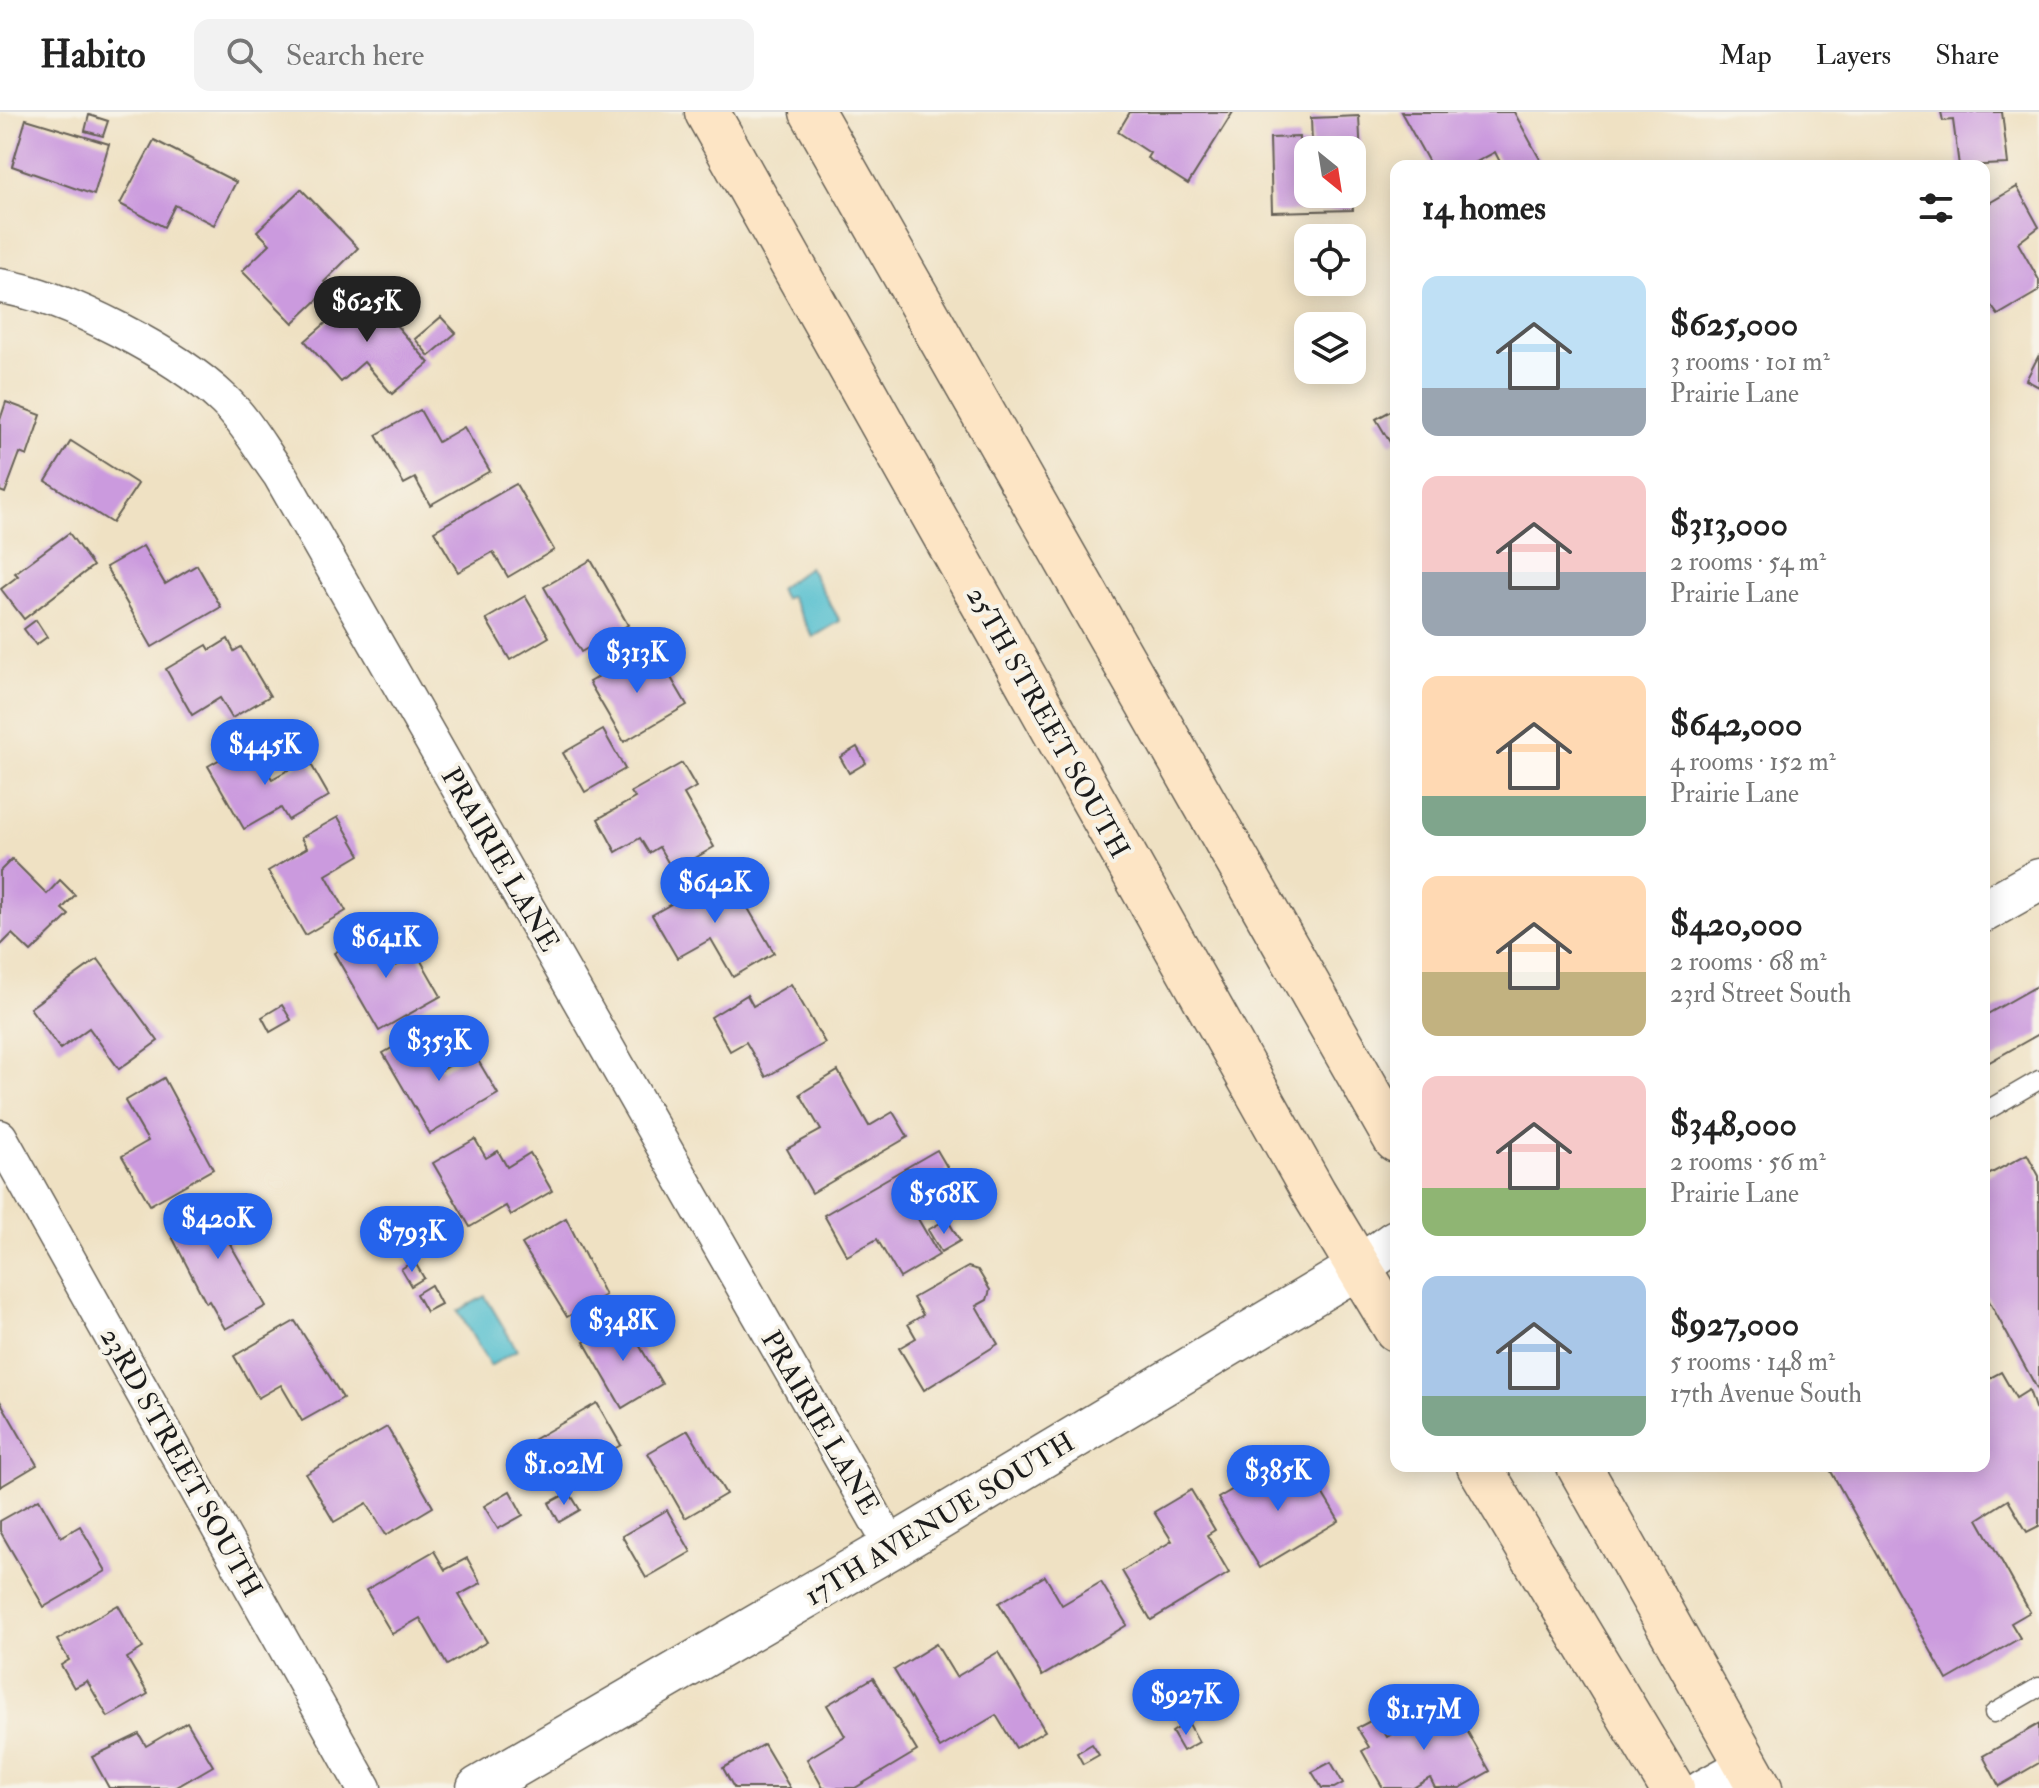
<!DOCTYPE html>
<html lang="en">
<head>
<meta charset="utf-8">
<style>
	:root { --surface:#fff; --page:#f2f2f2; --text:#222; --muted:#767676; --line:#e0e0e0; --accent:#2563eb }
	body { margin:0; font-family:"IM FELL Double Pica",serif; background:var(--page); color:var(--text); height:100vh; display:flex; flex-direction:column; font-size:30px; white-space:nowrap }
	* { box-sizing:border-box; margin:0 }
	p { font-size:26px; color:var(--muted) }
	.icon { flex:none; width:44px; height:44px; fill:none; stroke:currentColor; stroke-width:2; stroke-linecap:round; stroke-linejoin:round }
	.map { position:relative; flex:1; overflow:hidden }
	.details { position:absolute; left:1390px; top:48px; width:600px; height:1312px; display:flex; flex-direction:column; background:var(--surface); border-radius:16px; box-shadow:0 4px 20px #0003 }
	.details>* { flex:none }
	.needle { width:52px; rotate:150deg }
	.fabs { position:absolute; left:1294px; top:24px; display:grid; gap:16px }
	.fabs a { display:grid; place-items:center; width:72px; height:72px; border-radius:16px; background:var(--surface); box-shadow:0 4px 20px #0003; font-size:40px }
	.price { position:absolute; translate:-50% -68px; padding:0 18px; border-radius:28px; background:var(--accent); color:#fff; font-size:26px; line-height:52px; filter:drop-shadow(0 2px 4px #0008) }
	.price::after { content:''; position:absolute; left:50%; top:48px; width:24px; height:18px; margin-left:-12px; background:inherit; clip-path:polygon(0 0,100% 0,50% 100%) }
	.price.on { background:#222; color:#fff }
	ul { padding:0; list-style:none }
	li { display:flex; align-items:center; gap:24px; height:200px; padding:0 32px }
	li span { display:grid; place-items:center; flex:none; width:224px; height:160px; border-radius:16px; color:#555 }
	li>.icon { margin-inline-start:auto }
	span .icon { width:96px; height:96px; fill:#fffc; stroke-width:1 }
	li b { font-size:34px }
	h2 { display:flex; justify-content:space-between; align-items:center; height:96px; padding:0 32px; font-size:34px }
	header { display:flex; align-items:center; gap:48px; box-sizing:border-box; height:112px; padding:0 40px; background:var(--surface); border-bottom:2px solid var(--line) }
	header strong { font-size:38px }
	nav { display:flex; gap:44px; margin-inline-start:auto; font-size:28px }
	.search { width:560px; height:72px; background:var(--page); display:flex; align-items:center; gap:20px; box-sizing:border-box; padding:0 28px; border-radius:16px; color:var(--muted); font-size:30px }
	.map>svg:first-child { display:block }
	.water { fill:#54bfcf; stroke:#386e76; stroke-width:2 }
	.building { fill:#cb9ade }
	.lines { fill:none; stroke-linecap:round; stroke-linejoin:round }
	.service-casing { stroke:#666156; stroke-width:21 }
	.minor-casing { stroke:#666156; stroke-width:37 }
	.tertiary-casing { stroke:#666156; stroke-width:45 }
	.secondary-casing { stroke:#666156; stroke-width:47 }
	.service { stroke:#fff; stroke-width:18 }
	.minor { stroke:#fff; stroke-width:34 }
	.tertiary { stroke:#fff; stroke-width:42 }
	.secondary { stroke:#fde5c5; stroke-width:44 }
	.labels { text-anchor:middle; stroke-width:8; stroke-linejoin:round; paint-order:stroke }
	.street-label { font-size:28px; fill:#1c1c1c; stroke:#f7f3e8 }
</style>
</head>
<body>
<header>
<strong>Habito</strong>
<div class="search"><svg class="icon" aria-label="search" viewBox="0 0 24 24"><circle cx="10" cy="10" r="6"/><path d="M15 15l6 6"/></svg>Search here</div>
<nav><a>Map</a><a>Layers</a><a>Share</a></nav>
</header>
<div class="map">
<svg width="2039" height="1676" viewBox="0 0 2039 1676">
	<rect width="100%" height="100%" fill="#f7f3e8"/>
	<filter id="ink" filterUnits="userSpaceOnUse"><feTurbulence type="fractalNoise" baseFrequency=".0125" numOctaves="2"/><feDisplacementMap in="SourceGraphic" scale="16" xChannelSelector="R" yChannelSelector="G"/><feConvolveMatrix kernelMatrix="1 2 1 2 8 2 1 2 1" color-interpolation-filters="sRGB"/></filter>
	<filter id="wash" filterUnits="userSpaceOnUse"><feTurbulence type="fractalNoise" baseFrequency=".006" numOctaves="4" result="noise"/><feDisplacementMap in="SourceGraphic" scale="32" xChannelSelector="R" yChannelSelector="G"/><feGaussianBlur stdDeviation="1.8" result="paint"/><feColorMatrix in="noise" values="0 0 0 0 0 0 0 0 0 0 0 0 0 0 0 0 0 1.4 0 .05"/><feComposite in="paint" operator="in"/></filter>
	<g filter="url(#wash)">
		<rect width="100%" height="100%" fill="#efe1c3"/>
		<g class="water">
			<polygon points="809,455 840,509 813,525 790,484 784,487 779,477"/>
			<polygon points="485,1184 517,1238 490,1254 458,1199"/>
		</g>
		<g id="blocks">
			<g class="building">
				<polygon points="1130,0 1233,0 1188,72 1147,46 1150,41 1118,20"/>
				<polygon points="1401,0 1514,0 1542,51 1536,54 1502,54 1495,40 1469,54 1431,54"/>
				<polygon points="1941,0 2002,0 2008,52 1959,54 1953,8 1943,9"/>
				<polygon points="89,3 108,9 103,24 85,19"/>
				<polygon points="1359,4 1361,47 1352,47 1352,38 1308,38 1308,82 1352,82 1353,98 1272,100 1270,26 1299,25 1299,32 1312,32 1311,6"/>
				<polygon points="26,7 109,32 94,83 12,54"/>
				<polygon points="154,28 236,70 214,113 175,93 164,115 120,92"/>
				<polygon points="2017,75 2039,115 2018,131 2039,168 2039,179 1998,203 1984,184 1984,94"/>
				<polygon points="301,77 358,136 324,170 330,176 293,211 242,159 270,132 257,119"/>
				<polygon points="365,177 429,251 392,282 364,250 341,270 305,229"/>
				<polygon points="441,205 456,221 429,244 415,227"/>
				<polygon points="2039,243 2039,275 2026,268"/>
				<polygon points="6,290 41,303 27,344 20,341 5,381 0,379 0,308"/>
				<polygon points="1396,296 1396,329 1391,332 1376,307"/>
				<polygon points="420,298 438,330 464,315 490,359 430,393 415,366 404,372 376,323"/>
				<polygon points="71,329 138,372 112,411 46,369"/>
				<polygon points="516,372 554,438 508,465 493,440 458,460 434,419"/>
				<polygon points="69,421 93,454 24,507 1,477 18,464 15,461"/>
				<polygon points="143,434 165,472 197,453 221,495 152,535 106,455"/>
				<polygon points="591,448 628,513 581,540 544,475"/>
				<polygon points="525,484 549,525 510,548 486,507"/>
				<polygon points="36,508 47,525 36,533 24,517"/>
				<polygon points="228,527 234,539 241,535 270,584 232,606 220,586 192,603 166,557 207,533 210,538"/>
				<polygon points="641,540 649,554 660,547 687,593 624,630 589,570"/>
				<polygon points="603,618 625,657 585,680 563,641"/>
				<polygon points="250,630 272,667 308,647 329,684 288,708 281,696 244,717 208,654"/>
				<polygon points="857,635 866,651 849,661 840,645"/>
				<polygon points="682,651 696,675 684,682 714,735 673,759 659,735 649,741 640,726 616,740 598,707 635,686 631,680"/>
				<polygon points="338,705 360,743 326,763 346,799 305,823 268,759 307,736 301,726"/>
				<polygon points="12,747 47,782 60,768 75,783 62,797 69,803 31,840 12,822 0,834 0,759"/>
				<polygon points="727,760 774,841 733,865 711,827 677,846 652,803"/>
				<polygon points="375,817 396,854 417,842 441,884 379,919 334,841"/>
				<polygon points="98,847 158,929 119,957 89,916 60,937 30,896"/>
				<polygon points="791,872 825,931 766,965 746,930 730,939 711,905 747,883 753,894"/>
				<polygon points="2039,873 2039,922 1984,953 1984,904"/>
				<polygon points="282,893 291,908 270,920 262,905"/>
				<polygon points="420,920 442,958 473,940 498,982 430,1022 383,941"/>
				<polygon points="838,959 869,1014 893,1000 908,1025 812,1081 787,1037 821,1018 800,982"/>
				<polygon points="164,966 213,1057 150,1093 122,1044 148,1029 125,989"/>
				<polygon points="475,1027 486,1046 498,1039 507,1055 530,1041 552,1079 511,1103 506,1094 470,1115 433,1051"/>
				<polygon points="937,1038 947,1055 941,1076 907,1088 939,1143 900,1166 877,1127 847,1144 824,1103"/>
				<polygon points="2027,1042 2039,1064 2039,1280 1984,1180 1984,1065"/>
				<polygon points="238,1091 253,1116 229,1130 266,1194 225,1217 209,1189 206,1191 167,1115 207,1092 214,1105"/>
				<polygon points="566,1106 605,1183 567,1205 522,1132"/>
				<polygon points="947,1107 960,1129 941,1140 928,1118"/>
				<polygon points="414,1149 424,1166 411,1174 401,1157"/>
				<polygon points="968,1155 978,1158 990,1178 987,1188 976,1194 998,1232 924,1278 899,1236 916,1226 908,1212 923,1203 913,1186"/>
				<polygon points="431,1173 441,1192 426,1200 416,1182"/>
				<polygon points="624,1207 662,1272 622,1296 584,1230"/>
				<polygon points="295,1209 343,1286 302,1309 281,1273 258,1286 234,1244"/>
				<polygon points="2001,1260 2016,1286 2029,1278 2035,1296 2039,1294 2039,1414 2027,1420 2008,1388 1978,1407 2030,1500 2011,1511 2020,1526 1947,1568 1828,1354 1984,1354 1984,1269"/>
				<polygon points="0,1289 37,1353 0,1375"/>
				<polygon points="597,1291 621,1333 548,1375 524,1333"/>
				<polygon points="387,1315 433,1395 386,1423 367,1391 334,1410 306,1362"/>
				<polygon points="688,1318 726,1382 685,1406 648,1341"/>
				<polygon points="1306,1354 1339,1409 1260,1456 1218,1386 1266,1358 1274,1373"/>
				<polygon points="1191,1378 1215,1418 1207,1423 1229,1461 1151,1508 1122,1459 1172,1429 1154,1400"/>
				<polygon points="510,1379 523,1403 498,1417 484,1394"/>
				<polygon points="569,1380 580,1398 559,1410 549,1391"/>
				<polygon points="39,1387 61,1425 80,1414 106,1459 44,1495 0,1419 0,1409"/>
				<polygon points="667,1398 691,1440 646,1466 622,1424"/>
				<polygon points="434,1439 445,1458 467,1446 481,1471 459,1483 487,1530 447,1553 420,1506 392,1522 366,1478"/>
				<polygon points="1045,1464 1062,1493 1101,1470 1127,1513 1042,1564 999,1491"/>
				<polygon points="118,1493 143,1536 127,1546 148,1582 108,1605 87,1569 74,1576 61,1553 69,1548 57,1528"/>
				<polygon points="936,1532 956,1565 998,1540 1045,1619 1016,1636 996,1603 940,1636 894,1558"/>
				<polygon points="873,1566 917,1639 855,1676 823,1676 807,1647 845,1624 827,1593"/>
				<polygon points="1450,1589 1490,1659 1460,1676 1435,1676 1430,1666 1413,1676 1383,1676 1362,1639 1369,1635 1357,1616 1376,1606 1387,1625"/>
				<polygon points="187,1610 213,1654 175,1676 109,1676 92,1645 139,1622 146,1634"/>
				<polygon points="1188,1610 1199,1630 1183,1639 1172,1620"/>
				<polygon points="2039,1612 2039,1651 1999,1674 1983,1644"/>
				<polygon points="764,1632 790,1676 734,1676 723,1656"/>
				<polygon points="1092,1632 1099,1643 1083,1652 1077,1641"/>
				<polygon points="1331,1650 1343,1671 1334,1676 1322,1676 1312,1660"/>
			</g>
		</g>
	</g>
	<g filter="url(#ink)">
		<use href="#blocks" fill-opacity="0" stroke="#666156" stroke-width="2"/>
		<g class="lines">
			<g class="service-casing">
				<g id="service">
					<polyline points="1984,1000 2039,968"/>
					<polyline points="1994,1601 2039,1575"/>
				</g>
			</g>
			<g class="minor-casing">
				<g id="minor">
					<path d="M 0,174 C 66,184 176,242 224,288 C 246,309 262,339 280,363 L 892,1435"/>
					<polyline points="0,1025 364,1676"/>
					<polyline points="1701,1676 1746,1651"/>
				</g>
			</g>
			<g class="tertiary-casing">
				<g id="tertiary">
					<polyline points="1984,799 2039,768"/>
					<polyline points="478,1676 892,1435 1359,1155 1396,1129"/>
				</g>
			</g>
			<g class="secondary-casing">
				<g id="secondary">
					<polyline points="707,0 1314,1081 1396,1217"/>
					<polyline points="812,0 1396,1028"/>
					<polyline points="1479,1354 1672,1676"/>
					<polyline points="1579,1354 1760,1676"/>
				</g>
			</g>
			<use href="#service" class="service"/>
			<use href="#minor" class="minor"/>
			<use href="#tertiary" class="tertiary"/>
			<use href="#secondary" class="secondary"/>
		</g>
	</g>
	<g class="labels">
		<g class="street-label">
			<text transform="translate(1049 610) rotate(61)" y="10">25TH STREET SOUTH</text>
			<text transform="translate(501 747) rotate(60)" y="10">PRAIRIE LANE</text>
			<text transform="translate(821 1310) rotate(60)" y="10">PRAIRIE LANE</text>
			<text transform="translate(182 1350) rotate(61)" y="10">23RD STREET SOUTH</text>
			<text transform="translate(939 1406) rotate(-31)" y="10">17TH AVENUE SOUTH</text>
		</g>
	</g>
</svg>
<div class="fabs">
<a><svg class="needle" viewBox="-14 -14 28 28"><path d="M0-13l5 13h-10z" fill="#e53935"/><path d="M0 13l5-13h-10z" fill="#767676"/></svg></a>
<a><svg class="icon" aria-label="locate" viewBox="0 0 24 24"><circle cx="12" cy="12" r="6"/><path d="M12 2v4M12 18v4M2 12h4M18 12h4"/></svg></a>
<a><svg class="icon" aria-label="layers" viewBox="0 0 24 24"><path d="M12 4l9 5-9 5-9-5zM3 14l9 5 9-5"/></svg></a>
</div>
<b class="price on" style="left:367px;top:232px">$625K</b>
<b class="price" style="left:637px;top:583px">$313K</b>
<b class="price" style="left:265px;top:675px">$445K</b>
<b class="price" style="left:715px;top:813px">$642K</b>
<b class="price" style="left:386px;top:868px">$641K</b>
<b class="price" style="left:439px;top:971px">$353K</b>
<b class="price" style="left:944px;top:1124px">$568K</b>
<b class="price" style="left:218px;top:1149px">$420K</b>
<b class="price" style="left:412px;top:1162px">$793K</b>
<b class="price" style="left:623px;top:1251px">$348K</b>
<b class="price" style="left:564px;top:1395px">$1.02M</b>
<b class="price" style="left:1278px;top:1401px">$385K</b>
<b class="price" style="left:1186px;top:1625px">$927K</b>
<b class="price" style="left:1424px;top:1640px">$1.17M</b>
<section class="details">
<h2>14 homes<svg class="icon" aria-label="filters" viewBox="0 0 24 24"><path d="M4 7h16M4 17h16"/><circle cx="9" cy="7" r="2"/><circle cx="15" cy="17" r="2"/></svg></h2>
<ul>
<li><span style="background:linear-gradient(#bfe0f5 70%,#9aa5b1 0)"><svg class="icon" aria-label="home" viewBox="0 0 24 24"><path d="M3 11l9-7 9 7M6 9v11h12V9"/></svg></span><div><b>$625,000</b><p>3 rooms · 101 m²</p><p>Prairie Lane</p></div></li>
<li><span style="background:linear-gradient(#f6c9c9 60%,#9aa5b1 0)"><svg class="icon" aria-label="home" viewBox="0 0 24 24"><path d="M3 11l9-7 9 7M6 9v11h12V9"/></svg></span><div><b>$313,000</b><p>2 rooms · 54 m²</p><p>Prairie Lane</p></div></li>
<li><span style="background:linear-gradient(#ffd9b3 75%,#7fa58c 0)"><svg class="icon" aria-label="home" viewBox="0 0 24 24"><path d="M3 11l9-7 9 7M6 9v11h12V9"/></svg></span><div><b>$642,000</b><p>4 rooms · 152 m²</p><p>Prairie Lane</p></div></li>
<li><span style="background:linear-gradient(#ffd9b3 60%,#c2b280 0)"><svg class="icon" aria-label="home" viewBox="0 0 24 24"><path d="M3 11l9-7 9 7M6 9v11h12V9"/></svg></span><div><b>$420,000</b><p>2 rooms · 68 m²</p><p>23rd Street South</p></div></li>
<li><span style="background:linear-gradient(#f6c9c9 70%,#8fb573 0)"><svg class="icon" aria-label="home" viewBox="0 0 24 24"><path d="M3 11l9-7 9 7M6 9v11h12V9"/></svg></span><div><b>$348,000</b><p>2 rooms · 56 m²</p><p>Prairie Lane</p></div></li>
<li><span style="background:linear-gradient(#a9c7e8 75%,#7fa58c 0)"><svg class="icon" aria-label="home" viewBox="0 0 24 24"><path d="M3 11l9-7 9 7M6 9v11h12V9"/></svg></span><div><b>$927,000</b><p>5 rooms · 148 m²</p><p>17th Avenue South</p></div></li>
</ul>
</section>
</div>
</body>
</html>
